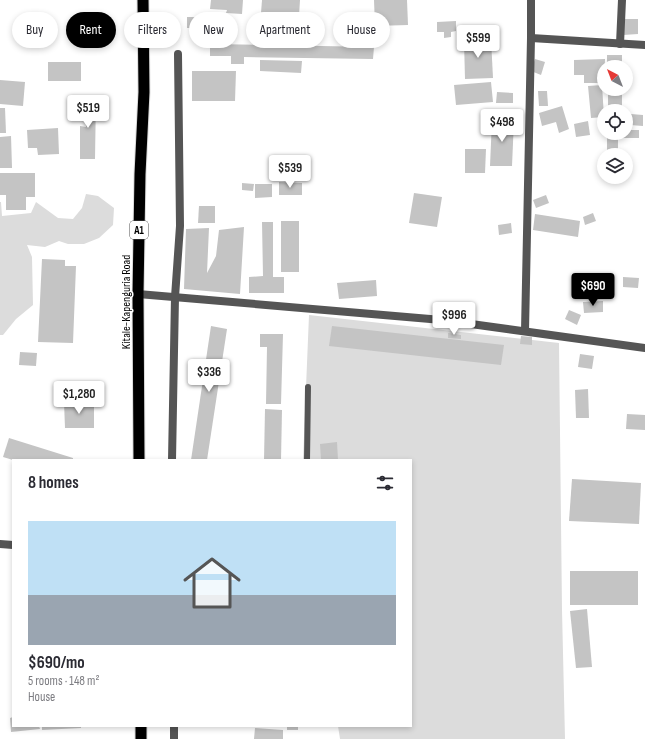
<!DOCTYPE html>
<html lang="en">
<head>
<meta charset="utf-8">
<style>
	:root { --surface:#fff; --page:#f7f7f7; --text:#2b2b33; --muted:#7c7c81; --line:#e1e1e2; --accent:#000 }
	body { margin:0; font-family:"Sofia Sans Condensed",sans-serif; background:var(--page); color:var(--text); height:100vh; display:flex; flex-direction:column; font-size:15px; white-space:nowrap }
	* { box-sizing:border-box; margin:0 }
	p { font-size:13px; color:var(--muted) }
	.icon { flex:none; width:22px; height:22px; fill:none; stroke:currentColor; stroke-width:2; stroke-linecap:round; stroke-linejoin:round }
	.map { position:relative; flex:1; overflow:hidden }
	.drawer { position:absolute; left:12px; top:459px; width:400px; height:268px; display:flex; flex-direction:column; background:var(--surface); border-radius:0px; box-shadow:0 2px 6px #0003 }
	.drawer>* { flex:none }
	.guide { position:absolute; left:12px; top:12px; width:400px; height:36px; display:flex; gap:8px }
	.needle { width:26px; rotate:318deg }
	.tools { position:absolute; left:597px; top:60px; display:grid; gap:8px }
	.tools a { display:grid; place-items:center; width:36px; height:36px; border-radius:50%; background:var(--surface); box-shadow:0 2px 6px #0003; font-size:20px }
	.price { position:absolute; translate:-50% -34px; padding:0 9px; border-radius:4px; background:#fff; color:#222; font-size:13px; line-height:26px; filter:drop-shadow(0 1px 2px #0008) }
	.price::after { content:''; position:absolute; left:50%; top:24px; width:12px; height:9px; margin-left:-6px; background:inherit; clip-path:polygon(0 0,100% 0,50% 100%) }
	.price.on { background:var(--accent); color:#fff }
	ul { padding:0; list-style:none }
	li { display:grid; align-content:center; gap:8px; height:212px; padding:0 16px }
	li+li { border-top:1px solid var(--line) }
	li span { display:grid; place-items:center; height:124px; border-radius:0px; color:#555 }
	li>.icon { margin-inline-start:auto }
	span .icon { width:72px; height:72px; fill:#fffc; stroke-width:1 }
	li b { font-size:17px }
	h2 { display:flex; justify-content:space-between; align-items:center; height:48px; padding:0 16px; font-size:17px }
	.tag { padding:0 14px; border-radius:18px; background:var(--surface); box-shadow:0 2px 6px #0003; font-size:14px; line-height:36px }
	.tag.on { background:var(--accent); color:#fff }
	.map>svg:first-child { display:block }
	.green { fill:#dcdcdc }
	.building { fill:#c4c4c4 }
	.lines { fill:none; stroke-linecap:round; stroke-linejoin:round }
	.trunk-casing { stroke:#dbdbdb; stroke-width:13 }
	.service { stroke:#555; stroke-width:6 }
	.minor { stroke:#555; stroke-width:8 }
	.trunk { stroke:#000; stroke-width:11 }
	.labels { text-anchor:middle; stroke-width:3; stroke-linejoin:round; paint-order:stroke }
	.shield { fill:#fff; stroke:#4c4c4c; stroke-width:1 }
	.shield-label { font-size:11px; font-weight:bold; fill:#000 }
	.street-label { font-size:12px; fill:#000; stroke:#fff }
</style>
</head>
<body>
<div class="map">
<svg width="645" height="739" viewBox="0 0 645 739">
	<rect width="100%" height="100%" fill="#fff"/>
	<g class="green">
		<polygon points="86,194 98,196 114,208 113,225 99,238 84,244 68,244 59,241 45,247 27,245 32,257 33,305 16,319 3,335 0,335 0,202 1,202 2,216 31,213 36,202 58,218 73,219 82,208"/>
		<polygon points="309,315 559,343 562,610 565,739 340,739 338,726 411,726 411,460 303,460"/>
	</g>
	<g class="building">
		<polygon points="211,0 243,0 242,14 226,13 227,10 210,9"/>
		<polygon points="262,0 300,0 299,16 261,13"/>
		<polygon points="374,0 407,0 408,25 375,26"/>
		<rect x="187" y="17" width="16" height="11"/>
		<polygon points="360,19 360,31 341,31 342,20"/>
		<polygon points="623,19 638,19 638,34 623,35"/>
		<polygon points="456,21 456,31 451,32 451,37 444,38 444,32 437,32 437,22"/>
		<polygon points="251,26 298,28 298,43 251,42"/>
		<polygon points="353,32 365,32 364,44 353,44"/>
		<polygon points="491,39 493,78 465,79 464,41"/>
		<polygon points="210,44 374,47 373,59 244,57 244,64 231,64 231,56 210,56"/>
		<rect x="607" y="55" width="15" height="12"/>
		<polygon points="535,59 545,62 541,75 531,71"/>
		<polygon points="605,59 604,83 584,83 584,75 574,75 574,60"/>
		<polygon points="260,60 302,61 301,73 260,71"/>
		<rect x="48" y="62" width="33" height="19"/>
		<polygon points="192,71 236,71 235,101 192,101"/>
		<polygon points="0,80 25,82 23,106 0,104"/>
		<polygon points="491,82 493,102 456,105 454,85"/>
		<polygon points="602,85 604,117 591,118 588,86"/>
		<rect x="608" y="89" width="14" height="20"/>
		<polygon points="538,91 547,91 548,106 539,106"/>
		<polygon points="497,92 513,93 513,103 496,103"/>
		<polygon points="80,96 96,96 95,159 80,159 80,126 86,127 86,106 80,106"/>
		<polygon points="562,106 569,129 559,133 556,122 542,126 539,113"/>
		<polygon points="0,108 5,108 6,133 0,133"/>
		<polygon points="631,114 643,115 643,126 630,125"/>
		<polygon points="492,120 514,120 512,166 490,166"/>
		<polygon points="588,121 590,135 576,137 574,124"/>
		<polygon points="58,128 59,154 38,155 37,148 28,148 27,130"/>
		<polygon points="626,130 639,130 639,138 618,138 618,151 607,151 607,133 626,133"/>
		<polygon points="11,136 12,168 0,168 0,137"/>
		<polygon points="465,149 486,149 485,173 465,173"/>
		<polygon points="0,173 35,173 35,197 26,197 26,210 6,210 6,195 0,195"/>
		<polygon points="279,182 302,183 302,195 279,195"/>
		<polygon points="242,183 254,184 253,191 242,190"/>
		<polygon points="255,184 272,184 272,197 255,198"/>
		<polygon points="414,193 442,197 437,227 409,223"/>
		<polygon points="546,195 549,203 536,208 533,200"/>
		<polygon points="199,206 215,206 215,223 198,223"/>
		<polygon points="593,213 596,221 585,225 583,217"/>
		<polygon points="535,214 580,221 578,237 533,230"/>
		<rect x="281" y="221" width="18" height="51"/>
		<polygon points="262,222 273,222 273,277 284,277 284,293 249,293 249,277 263,276"/>
		<polygon points="511,223 512,233 499,235 498,225"/>
		<polygon points="244,227 240,294 184,289 186,229 209,228 207,273 216,256 219,230"/>
		<polygon points="42,259 65,260 65,266 76,266 73,343 38,342"/>
		<polygon points="623,277 639,278 638,288 623,287"/>
		<polygon points="376,280 377,296 339,299 337,283"/>
		<polygon points="603,301 603,312 584,313 583,302"/>
		<polygon points="569,310 581,315 577,325 565,319"/>
		<polygon points="211,326 227,329 207,460 191,460"/>
		<polygon points="332,326 504,345 501,365 329,346"/>
		<polygon points="448,333 461,335 461,339 448,338"/>
		<polygon points="260,334 283,334 281,404 266,404 267,347 260,347"/>
		<polygon points="521,336 532,337 532,345 520,344"/>
		<polygon points="20,352 37,353 36,366 19,365"/>
		<polygon points="580,354 594,356 592,369 578,367"/>
		<polygon points="588,389 589,418 576,418 575,390"/>
		<polygon points="94,401 94,428 65,428 64,402"/>
		<polygon points="265,409 282,410 281,460 264,460"/>
		<polygon points="627,414 645,415 645,430 626,429"/>
		<polygon points="9,438 73,458 73,460 13,460 3,457"/>
		<polygon points="337,442 338,460 321,460 320,444"/>
		<polygon points="572,479 641,483 639,524 569,521"/>
		<rect x="570" y="571" width="68" height="34"/>
		<polygon points="587,609 592,667 576,668 570,611"/>
		<polygon points="13,717 13,726 39,726 40,729 11,732 10,718"/>
		<polygon points="42,726 81,726 81,728 42,730"/>
		<rect x="287" y="726" width="11" height="4"/>
		<polygon points="255,728 283,730 283,739 254,739"/>
	</g>
	<g class="lines">
		<g class="trunk-casing">
			<g id="trunk">
				<polyline points="139,460 138,294 140,174 144,92 143,0"/>
				<polyline points="141,726 141,739"/>
			</g>
		</g>
		<polyline class="service" points="307,460 308,387"/>
		<g class="minor">
			<polyline points="531,0 531,38 645,45"/>
			<polyline points="620,44 622,0"/>
			<polyline points="138,294 442,320 645,348"/>
			<polyline points="525,331 531,38"/>
			<polyline points="172,460 175,297 180,226 178,54"/>
			<polyline points="0,544 13,545"/>
			<polyline points="174,726 174,739"/>
		</g>
		<use href="#trunk" class="trunk"/>
	</g>
	<g class="labels">
		<rect class="shield" x="130" y="221" width="18" height="18" rx="3"/>
		<g class="shield-label">
			<text x="139" y="234">A1</text>
		</g>
		<g class="street-label">
			<text transform="translate(126 302) rotate(-90)" y="4">Kitale-Kapenguria Road</text>
		</g>
	</g>
</svg>
<div class="tools">
<a><svg class="needle" viewBox="-14 -14 28 28"><path d="M0-13l5 13h-10z" fill="#e53935"/><path d="M0 13l5-13h-10z" fill="#7c7c81"/></svg></a>
<a><svg class="icon" aria-label="locate" viewBox="0 0 24 24"><circle cx="12" cy="12" r="6"/><path d="M12 2v4M12 18v4M2 12h4M18 12h4"/></svg></a>
<a><svg class="icon" aria-label="layers" viewBox="0 0 24 24"><path d="M12 4l9 5-9 5-9-5zM3 14l9 5 9-5"/></svg></a>
</div>
<b class="price" style="left:478px;top:59px">$599</b>
<b class="price" style="left:88px;top:129px">$519</b>
<b class="price" style="left:502px;top:143px">$498</b>
<b class="price" style="left:290px;top:189px">$539</b>
<b class="price on" style="left:593px;top:307px">$690</b>
<b class="price" style="left:454px;top:336px">$996</b>
<b class="price" style="left:209px;top:393px">$336</b>
<b class="price" style="left:79px;top:415px">$1,280</b>
<div class="guide">
<a class="tag">Buy</a>
<a class="tag on">Rent</a>
<a class="tag">Filters</a>
<a class="tag">New</a>
<a class="tag">Apartment</a>
<a class="tag">House</a>
</div>
<section class="drawer">
<h2>8 homes<svg class="icon" aria-label="filters" viewBox="0 0 24 24"><path d="M4 7h16M4 17h16"/><circle cx="9" cy="7" r="2"/><circle cx="15" cy="17" r="2"/></svg></h2>
<ul>
<li><span style="background:linear-gradient(#bfe0f5 60%,#9aa5b1 0)"><svg class="icon" aria-label="home" viewBox="0 0 24 24"><path d="M3 11l9-7 9 7M6 9v11h12V9"/></svg></span><div><b>$690/mo</b><p>5 rooms · 148 m²</p><p>House</p></div></li>
</ul>
</section>
</div>
</body>
</html>
